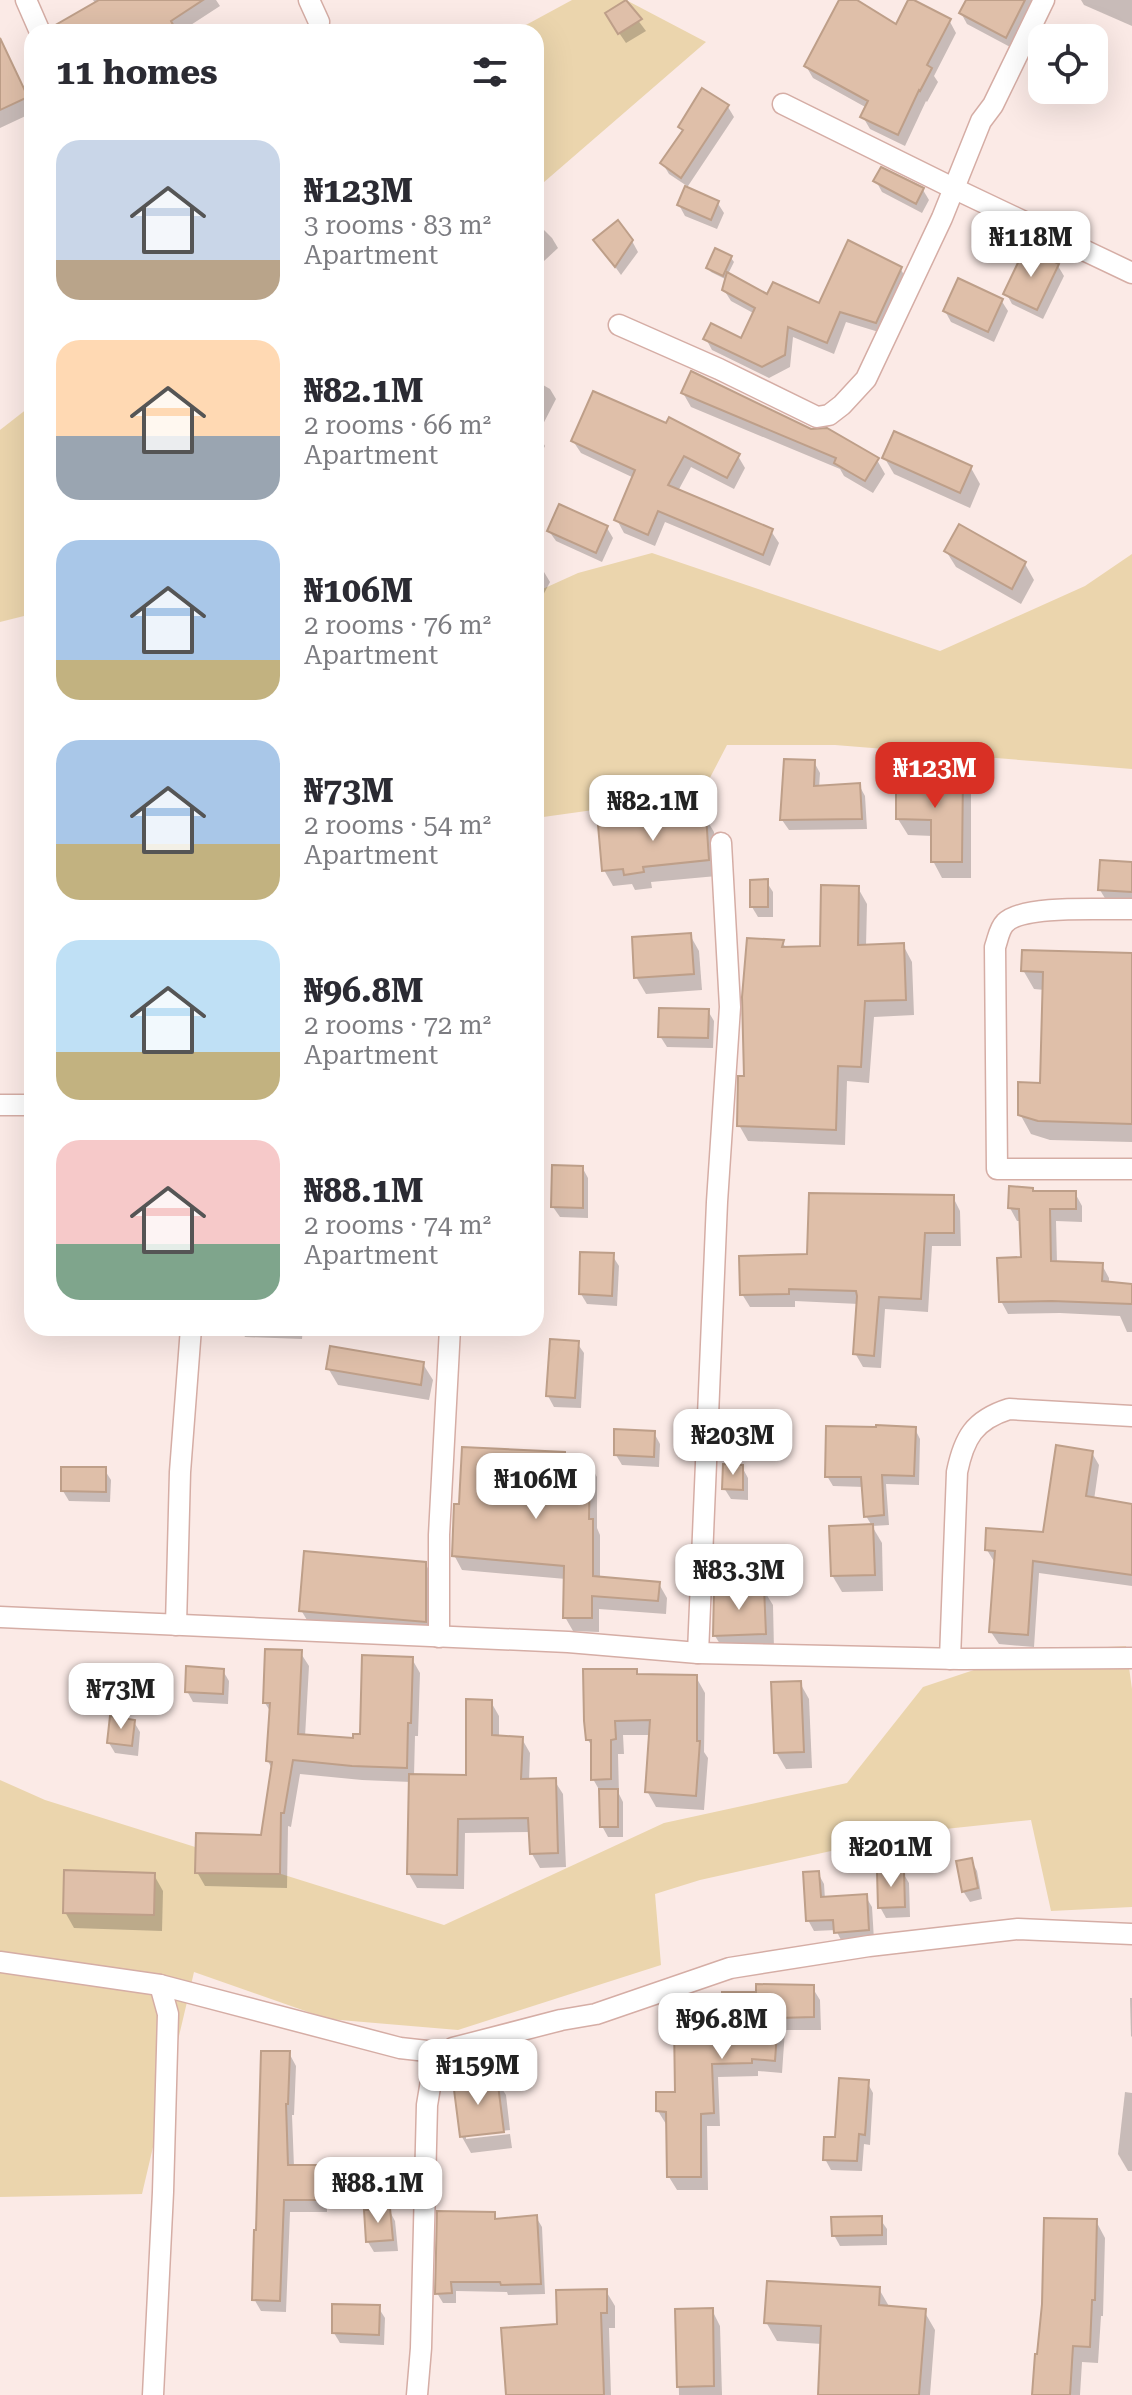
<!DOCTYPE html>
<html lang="en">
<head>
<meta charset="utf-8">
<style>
	:root { --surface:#fff; --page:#f7f7f7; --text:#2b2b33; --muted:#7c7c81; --accent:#d93025 }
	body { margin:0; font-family:"Roboto Serif",serif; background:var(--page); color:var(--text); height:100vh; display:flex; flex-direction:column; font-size:30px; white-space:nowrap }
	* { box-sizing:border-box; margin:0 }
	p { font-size:26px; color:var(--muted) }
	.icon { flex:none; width:44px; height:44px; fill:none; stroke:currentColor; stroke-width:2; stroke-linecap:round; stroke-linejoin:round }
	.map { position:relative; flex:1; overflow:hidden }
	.sheet { position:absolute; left:24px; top:24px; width:520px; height:1312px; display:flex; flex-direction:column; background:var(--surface); border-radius:24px; box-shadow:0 8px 32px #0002 }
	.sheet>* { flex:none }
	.tools { position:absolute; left:1028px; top:24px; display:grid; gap:16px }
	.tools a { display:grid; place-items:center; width:80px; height:80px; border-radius:16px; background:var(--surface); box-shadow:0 8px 32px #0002; font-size:40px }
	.price { position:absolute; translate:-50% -68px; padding:0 18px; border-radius:16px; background:#fff; color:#222; font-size:26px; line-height:52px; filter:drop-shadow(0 2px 4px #0008) }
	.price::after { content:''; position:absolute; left:50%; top:48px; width:24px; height:18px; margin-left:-12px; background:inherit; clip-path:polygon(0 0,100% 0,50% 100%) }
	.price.active { background:var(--accent); color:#fff }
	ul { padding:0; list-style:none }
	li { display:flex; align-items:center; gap:24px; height:200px; padding:0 32px }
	li span { display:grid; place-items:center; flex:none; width:224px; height:160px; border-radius:24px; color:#555 }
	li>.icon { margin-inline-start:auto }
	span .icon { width:96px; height:96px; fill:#fffc; stroke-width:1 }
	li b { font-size:34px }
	h2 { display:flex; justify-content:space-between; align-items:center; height:96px; padding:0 32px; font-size:34px }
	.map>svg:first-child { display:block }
	.green { fill:#ebd5ad }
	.shadow { fill:#0003 }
	.building { fill:#dfbfa9; stroke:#be9f89; stroke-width:2 }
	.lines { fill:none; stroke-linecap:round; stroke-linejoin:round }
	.street-casing { stroke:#d5ada5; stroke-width:23 }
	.street { stroke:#fff; stroke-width:20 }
</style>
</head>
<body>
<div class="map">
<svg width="1132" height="2395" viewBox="0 0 1132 2395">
	<rect width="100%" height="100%" fill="#fbeae6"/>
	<g class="green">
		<polygon points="572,0 626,0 706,42 536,189 536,32 513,32"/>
		<polygon points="32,405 32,614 0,622 0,430"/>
		<polygon points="652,553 940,651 1085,586 1132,554 1132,769 835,745 727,745 701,795 536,818 536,592 578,573"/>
		<polygon points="1126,1646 1132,1689 1132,1907 1051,1911 1031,1820 917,1832 700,1880 655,1894 661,1965 458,2030 328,2019 194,1972 142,2194 0,2197 0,1780 45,1800 444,1925 664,1823 847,1783 923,1687 1031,1651"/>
	</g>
	<g class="shadow">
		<polygon points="93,0 216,0 220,6 180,32 53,32 96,4"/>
		<polygon points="842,0 853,0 897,26 949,20 956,33 934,76 938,82 927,102 926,101 905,146 870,129 863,117 867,108 813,78 806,66"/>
		<polygon points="968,0 1033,0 1012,48 967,24 961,13"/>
		<polygon points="1081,0 1132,0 1132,26 1084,5"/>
		<polygon points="625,3 646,31 626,43 613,24"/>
		<polygon points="0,63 16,74 32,108 32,113 0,128"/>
		<polygon points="728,107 734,117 686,189 717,202 724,213 717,229 685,216 679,205 687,186 669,174 663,164 683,133 680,127"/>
		<polygon points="876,181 923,190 929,200 922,213 882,192"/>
		<polygon points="536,222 552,238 558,248 543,262 536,255"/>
		<polygon points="596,240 632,241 638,252 621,275"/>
		<polygon points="731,258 734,262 728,274 768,297 820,305 900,268 907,280 882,333 846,322 834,354 793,337 790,367 769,378 712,350 706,339 742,341 755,314 731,301 724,290 727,280 711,272 708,268"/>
		<polygon points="1058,266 1064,276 1043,319 1012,304 1006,293"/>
		<polygon points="1001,300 1008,311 994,342 951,322 945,311"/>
		<polygon points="536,381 550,389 556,399 538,434 545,446 536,464"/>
		<polygon points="683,393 877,460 885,474 873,493 844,476 840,469 691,407"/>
		<polygon points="573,441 738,456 745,468 734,489 691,467 678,491 771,531 779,543 770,566 665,522 655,546 624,533 617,520 634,478 581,453"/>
		<polygon points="884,457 971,468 980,484 970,508 894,474"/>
		<polygon points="607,528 613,538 602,562 556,541 549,531"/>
		<polygon points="946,551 1025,564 1034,580 1021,604 956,567"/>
		<polygon points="536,567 544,572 550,582 539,603 536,601"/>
		<polygon points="814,762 820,773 819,788 859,785 865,796 867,829 789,830 782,820"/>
		<polygon points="961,776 971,793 971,878 942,878 933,861 933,836 908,835 898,819"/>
		<polygon points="705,817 714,832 717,876 651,882 652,888 635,890 632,884 613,886 604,870"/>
		<polygon points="1132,864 1132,902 1106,900 1100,890"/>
		<polygon points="766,881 773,892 773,917 758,917 752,907"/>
		<polygon points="858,888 867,904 866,946 903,945 912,962 914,1015 874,1017 869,1083 847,1081 845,1145 748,1141 739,1125 746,1078 782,942 787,949 822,948"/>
		<polygon points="690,935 699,951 702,990 646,994 636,977"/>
		<polygon points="1132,955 1132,1142 1050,1140 1031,1134 1020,1114 1042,1085 1045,990 1034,989 1023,970"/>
		<polygon points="708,1011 714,1021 713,1048 667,1047 660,1036"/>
		<polygon points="30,1021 32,1021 32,1069 28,1062"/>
		<polygon points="582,1167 588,1178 588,1218 560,1217 553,1207"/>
		<polygon points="1034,1193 1075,1193 1082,1206 1082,1222 1056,1221 1057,1263 1102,1265 1109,1278 1109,1283 1132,1286 1132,1332 1127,1332 1120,1316 1060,1313 1008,1314 1001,1301 1023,1259 1022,1221 1017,1221 1010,1208"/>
		<polygon points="953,1197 960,1211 961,1246 932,1246 928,1312 885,1309 881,1368 863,1367 855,1353 859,1304 795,1301 795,1307 750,1307 742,1294 809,1256"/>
		<polygon points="612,1255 619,1266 617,1306 587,1304 581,1294"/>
		<polygon points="240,1328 303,1328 302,1339 245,1337"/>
		<polygon points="577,1343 584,1353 581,1408 554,1407 548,1396"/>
		<polygon points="423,1364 433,1380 429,1400 338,1385 328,1368"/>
		<polygon points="915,1429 920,1439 919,1485 886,1484 889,1525 872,1526 866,1516 864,1487 833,1486 827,1476"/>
		<polygon points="654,1433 660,1444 659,1467 622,1465 616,1455"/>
		<polygon points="564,1453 569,1462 589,1463 597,1477 597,1528 600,1535 600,1579 659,1584 667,1598 666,1614 599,1609 599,1632 573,1631 565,1617 566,1579 462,1570 454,1555"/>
		<polygon points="1092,1453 1099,1465 1094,1500 1132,1506 1132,1586 1039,1573 1034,1647 999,1644 991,1632 995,1563 987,1550 1045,1534"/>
		<polygon points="742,1467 748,1478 748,1500 731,1499 724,1488"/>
		<polygon points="104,1469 111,1480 110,1502 69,1501 63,1491"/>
		<polygon points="872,1526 882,1543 883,1591 842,1592 832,1575"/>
		<polygon points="425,1563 438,1586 438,1643 314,1632 301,1610"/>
		<polygon points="763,1589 773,1605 774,1650 725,1652 715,1636"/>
		<polygon points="300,1652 309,1666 305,1737 355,1740 362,1737 412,1659 420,1673 418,1736 415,1736 414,1776 468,1777 491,1702 499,1716 499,1737 522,1739 530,1753 529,1781 554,1780 563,1794 566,1867 540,1868 532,1854 531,1832 465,1833 464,1889 417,1888 409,1874 411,1782 362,1780 300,1774 291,1827 288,1826 287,1888 205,1886 197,1872 263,1837 273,1771 268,1761 272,1714 265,1703"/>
		<polygon points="223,1671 229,1681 228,1704 193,1702 187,1691"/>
		<polygon points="635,1671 639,1676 696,1677 705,1693 704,1752 708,1758 704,1810 656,1807 647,1791 651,1735 623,1735 624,1754 618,1754 619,1794 623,1802 623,1837 608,1837 602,1826 601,1793 593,1779 593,1748 588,1740"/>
		<polygon points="800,1683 809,1699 812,1768 786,1769 776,1752"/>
		<polygon points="134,1722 140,1732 138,1756 115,1753 109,1743"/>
		<polygon points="971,1860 977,1871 982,1899 970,1902 963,1891"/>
		<polygon points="818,1873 824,1884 825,1899 866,1897 872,1907 874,1940 842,1942 836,1930 814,1931 808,1920"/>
		<polygon points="903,1873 909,1883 910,1917 886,1918 880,1907"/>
		<polygon points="154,1875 163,1891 162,1931 74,1928 65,1912"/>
		<polygon points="812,1987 820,2000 821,2030 785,2030 782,2073 758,2071 758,2076 718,2077 720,2126 707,2126 708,2190 677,2190 669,2177 668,2124 666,2124 658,2111 677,2094 725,2026 758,1994"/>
		<polygon points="1130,1998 1132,1998 1132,2037 1131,2036"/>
		<polygon points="289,2053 296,2066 294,2115 292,2115 294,2167 320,2167 327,2180 327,2212 290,2212 286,2312 261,2311 254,2299"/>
		<polygon points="496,2079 506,2095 510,2130 466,2135 466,2139 510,2134 512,2148 471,2153 462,2137"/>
		<polygon points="867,2082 873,2093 870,2145 864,2144 862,2171 831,2170 825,2159"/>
		<polygon points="1125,2092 1132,2093 1132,2171 1128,2171 1118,2154"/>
		<polygon points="389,2210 395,2221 398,2251 374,2252 368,2242"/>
		<polygon points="494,2214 497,2220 536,2217 542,2227 545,2294 508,2295 507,2292 456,2291 456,2303 443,2303 437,2293"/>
		<polygon points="880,2219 887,2229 887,2245 840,2246 834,2235"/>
		<polygon points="1096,2221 1105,2238 1103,2316 1101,2316 1098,2363 1082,2362 1080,2395 1034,2395"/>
		<polygon points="879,2289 890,2308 924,2311 935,2330 930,2395 820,2395 822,2344 777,2341 766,2322"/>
		<polygon points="606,2291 615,2306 615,2328 609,2328 611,2395 508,2395 559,2325"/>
		<polygon points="378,2307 385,2318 384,2345 340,2343 334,2333"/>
		<polygon points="712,2310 720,2326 722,2395 679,2395 677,2311"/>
	</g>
	<g class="building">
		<polygon points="99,0 203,0 171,21 177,32 53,32 52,27"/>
		<polygon points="626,0 642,19 618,34 605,13"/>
		<polygon points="839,0 857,0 896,24 908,0 914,0 951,19 927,65 932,68 920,91 919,90 898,135 860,117 868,101 804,66"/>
		<polygon points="966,0 1025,0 1006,38 959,13"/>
		<polygon points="0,38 28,97 0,110"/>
		<polygon points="702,88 729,105 681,178 660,163 683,130 678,127"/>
		<polygon points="881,167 924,188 916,204 873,181"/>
		<polygon points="685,186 719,201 711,220 677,205"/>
		<polygon points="618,220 633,240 615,267 593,240"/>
		<polygon points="848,240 902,267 876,323 840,312 827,343 788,327 785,355 762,367 703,339 711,323 741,338 755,308 722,290 727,272 767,294 773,282 819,303"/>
		<polygon points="715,248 732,256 723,276 706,268"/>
		<polygon points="1025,248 1059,264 1037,310 1003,294"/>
		<polygon points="958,278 1003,299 988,332 943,311"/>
		<polygon points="691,371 811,429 827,428 879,458 865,481 834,463 836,458 681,393"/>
		<polygon points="593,391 666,423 669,417 740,454 727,478 684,456 668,485 773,529 763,555 658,511 648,535 614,520 635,470 571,441"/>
		<polygon points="894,431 972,466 960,493 882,458"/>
		<polygon points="559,504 608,526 596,553 547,531"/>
		<polygon points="959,524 1026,562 1012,589 944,551"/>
		<polygon points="784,759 815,760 814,786 860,783 862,819 780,820"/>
		<polygon points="896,774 963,774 962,862 931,862 931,820 896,819"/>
		<polygon points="706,815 709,860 643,867 644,872 624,875 623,869 602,871 598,825"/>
		<polygon points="1100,860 1132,862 1132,892 1098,890"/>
		<polygon points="768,879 768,907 750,907 750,880"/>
		<polygon points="821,885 859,886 858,945 904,943 906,1000 865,1001 861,1067 838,1066 836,1130 737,1126 738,1076 744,1076 742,997 747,938 784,940 782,947 820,946"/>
		<polygon points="691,933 694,974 634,978 632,937"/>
		<polygon points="1022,950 1132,953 1132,1124 1038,1121 1018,1115 1018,1082 1040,1083 1043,972 1021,971"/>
		<polygon points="659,1008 709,1009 708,1038 658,1037"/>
		<polygon points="552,1165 583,1166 583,1208 551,1207"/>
		<polygon points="1009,1186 1033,1188 1033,1191 1076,1191 1076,1209 1050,1209 1051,1261 1103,1263 1102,1281 1132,1284 1132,1304 1052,1301 999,1302 997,1258 1021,1257 1019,1209 1008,1208"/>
		<polygon points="809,1193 954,1195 954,1233 925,1233 921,1299 879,1297 874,1356 853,1354 857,1296 856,1291 789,1289 789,1294 740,1295 739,1256 807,1254"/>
		<polygon points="580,1252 614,1253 612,1296 579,1294"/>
		<polygon points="550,1339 579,1341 575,1398 546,1396"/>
		<polygon points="330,1346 424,1362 421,1385 326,1369"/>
		<polygon points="876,1425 916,1427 914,1476 882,1475 884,1515 864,1517 861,1477 825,1477 826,1426 876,1427"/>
		<polygon points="614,1429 655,1431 654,1457 614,1455"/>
		<polygon points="1056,1445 1093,1451 1086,1496 1132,1504 1132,1575 1033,1561 1028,1635 989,1632 995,1551 985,1550 986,1528 1043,1532"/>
		<polygon points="462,1447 565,1452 565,1460 590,1461 589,1519 593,1519 593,1576 660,1582 658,1601 592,1596 592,1618 563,1618 564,1566 452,1556 454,1504 459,1504"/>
		<polygon points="723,1464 743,1465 743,1490 722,1489"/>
		<polygon points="61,1467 106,1467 106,1492 61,1491"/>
		<polygon points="873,1524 875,1575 831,1576 829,1526"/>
		<polygon points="304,1551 426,1562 426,1622 299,1611"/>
		<polygon points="764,1587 766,1634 713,1636 714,1589"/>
		<polygon points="265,1649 302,1650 298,1734 353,1738 353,1734 360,1734 362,1655 413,1657 411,1723 408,1723 407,1768 352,1766 293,1760 284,1813 281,1813 280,1874 195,1873 196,1833 261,1835 272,1762 266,1761 270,1703 263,1703"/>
		<polygon points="186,1666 224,1669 223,1694 185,1692"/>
		<polygon points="583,1669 637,1669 637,1674 697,1675 697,1741 700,1741 696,1796 645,1792 650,1720 615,1721 616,1739 611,1740 611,1779 591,1780 591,1740 586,1740 584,1721"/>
		<polygon points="801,1681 804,1752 774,1753 771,1682"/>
		<polygon points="466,1699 492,1700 492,1735 523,1737 521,1779 556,1778 558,1853 530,1854 528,1818 458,1819 457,1875 407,1874 409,1774 466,1775"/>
		<polygon points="110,1716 135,1720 132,1746 107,1743"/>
		<polygon points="599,1789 618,1789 618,1827 600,1827"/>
		<polygon points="972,1858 978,1888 962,1892 956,1861"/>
		<polygon points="64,1870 155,1873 154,1915 63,1913"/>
		<polygon points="819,1871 821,1897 867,1894 869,1930 834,1933 833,1920 806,1921 803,1872"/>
		<polygon points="877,1871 904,1871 905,1907 878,1908"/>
		<polygon points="756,1984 814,1985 814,2017 778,2018 775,2061 752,2059 752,2063 712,2064 714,2113 701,2114 701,2177 667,2177 666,2112 656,2111 656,2092 675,2092 674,2024 723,2024 722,1992 756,1992"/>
		<polygon points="261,2051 290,2051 288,2104 286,2104 288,2165 321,2165 321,2200 284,2200 280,2301 252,2300 254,2230 256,2230"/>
		<polygon points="497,2077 504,2132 460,2137 453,2082"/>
		<polygon points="839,2078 869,2080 865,2135 859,2134 857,2161 823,2160 824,2137 835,2137"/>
		<polygon points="390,2208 393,2240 366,2242 364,2210"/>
		<polygon points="437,2211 495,2212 495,2219 537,2215 541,2284 501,2285 500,2282 451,2282 452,2293 435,2294"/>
		<polygon points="882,2216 882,2235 832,2236 831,2217"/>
		<polygon points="1044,2218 1097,2219 1095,2300 1092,2300 1090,2347 1073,2346 1070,2395 1032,2395 1035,2354 1037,2354 1042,2304"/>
		<polygon points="767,2281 880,2287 879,2305 926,2309 919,2395 818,2395 821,2326 764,2323"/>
		<polygon points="607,2289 607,2313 601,2313 604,2395 506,2395 501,2328 557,2324 556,2290"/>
		<polygon points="332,2304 380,2305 379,2335 332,2333"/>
		<polygon points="713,2308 714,2386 677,2387 675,2309"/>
	</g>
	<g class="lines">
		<g class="street-casing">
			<g id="street">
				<polyline points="26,0 40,32"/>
				<polyline points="309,0 319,22"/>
				<polyline points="783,104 953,188 1132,273"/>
				<polyline points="619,325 719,369 817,417 829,415 842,405 866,379 942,218 981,121 993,105 1044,0"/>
				<path d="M 1132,909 C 1105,910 1023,904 1005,923 C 999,929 998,939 995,947 L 997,1169 L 1132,1169"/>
				<polyline points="0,1105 32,1105"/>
				<polyline points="0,1617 568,1642 698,1653 960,1659 1132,1658"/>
				<polyline points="176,1625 180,1472 191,1328"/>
				<polyline points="439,1637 439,1535 450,1328"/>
				<polyline points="698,1653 717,1202 730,1007 721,843"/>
				<path d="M 950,1659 L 957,1472 C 964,1438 974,1420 1009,1409 L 1132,1416"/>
				<polyline points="0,1962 160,1985 400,2048 445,2053"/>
				<polyline points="153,2395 163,2192 168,2014 160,1985"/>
				<polyline points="417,2395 421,2348 427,2105 433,2069 453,2048 561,2020 596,2014 730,1968 869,1946 1018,1929 1132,1934"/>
			</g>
		</g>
		<use href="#street" class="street"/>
	</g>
</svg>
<div class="tools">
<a><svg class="icon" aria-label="locate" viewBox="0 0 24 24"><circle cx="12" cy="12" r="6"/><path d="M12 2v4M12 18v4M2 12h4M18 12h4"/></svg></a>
</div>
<b class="price" style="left:1031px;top:279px">₦118M</b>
<b class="price active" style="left:935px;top:810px">₦123M</b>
<b class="price" style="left:653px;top:843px">₦82.1M</b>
<b class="price" style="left:733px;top:1477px">₦203M</b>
<b class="price" style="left:536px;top:1521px">₦106M</b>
<b class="price" style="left:739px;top:1612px">₦83.3M</b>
<b class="price" style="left:121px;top:1731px">₦73M</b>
<b class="price" style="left:891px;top:1889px">₦201M</b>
<b class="price" style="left:722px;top:2061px">₦96.8M</b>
<b class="price" style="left:478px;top:2107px">₦159M</b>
<b class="price" style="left:378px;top:2225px">₦88.1M</b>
<section class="sheet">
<h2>11 homes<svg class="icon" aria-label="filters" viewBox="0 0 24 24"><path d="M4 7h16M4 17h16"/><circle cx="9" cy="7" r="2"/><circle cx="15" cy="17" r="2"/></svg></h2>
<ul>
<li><span style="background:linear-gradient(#c9d6e8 75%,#b9a48a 0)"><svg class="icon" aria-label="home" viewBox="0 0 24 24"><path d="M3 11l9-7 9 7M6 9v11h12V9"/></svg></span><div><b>₦123M</b><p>3 rooms · 83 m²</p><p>Apartment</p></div></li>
<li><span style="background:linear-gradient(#ffd9b3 60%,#9aa5b1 0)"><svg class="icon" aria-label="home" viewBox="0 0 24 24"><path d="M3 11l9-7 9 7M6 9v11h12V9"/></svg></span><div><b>₦82.1M</b><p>2 rooms · 66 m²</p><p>Apartment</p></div></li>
<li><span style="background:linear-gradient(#a9c7e8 75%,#c2b280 0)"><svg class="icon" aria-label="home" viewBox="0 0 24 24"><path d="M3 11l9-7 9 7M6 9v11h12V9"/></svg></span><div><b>₦106M</b><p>2 rooms · 76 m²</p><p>Apartment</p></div></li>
<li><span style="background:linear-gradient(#a9c7e8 65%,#c2b280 0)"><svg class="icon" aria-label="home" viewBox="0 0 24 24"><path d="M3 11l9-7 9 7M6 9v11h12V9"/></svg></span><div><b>₦73M</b><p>2 rooms · 54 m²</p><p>Apartment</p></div></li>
<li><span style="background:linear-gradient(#bfe0f5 70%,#c2b280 0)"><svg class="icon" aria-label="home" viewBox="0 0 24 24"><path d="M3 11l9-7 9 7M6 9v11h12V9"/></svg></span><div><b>₦96.8M</b><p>2 rooms · 72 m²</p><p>Apartment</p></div></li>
<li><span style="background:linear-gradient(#f6c9c9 65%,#7fa58c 0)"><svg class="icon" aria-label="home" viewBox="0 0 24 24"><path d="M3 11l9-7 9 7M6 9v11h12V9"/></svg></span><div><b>₦88.1M</b><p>2 rooms · 74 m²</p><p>Apartment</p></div></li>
</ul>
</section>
</div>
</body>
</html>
